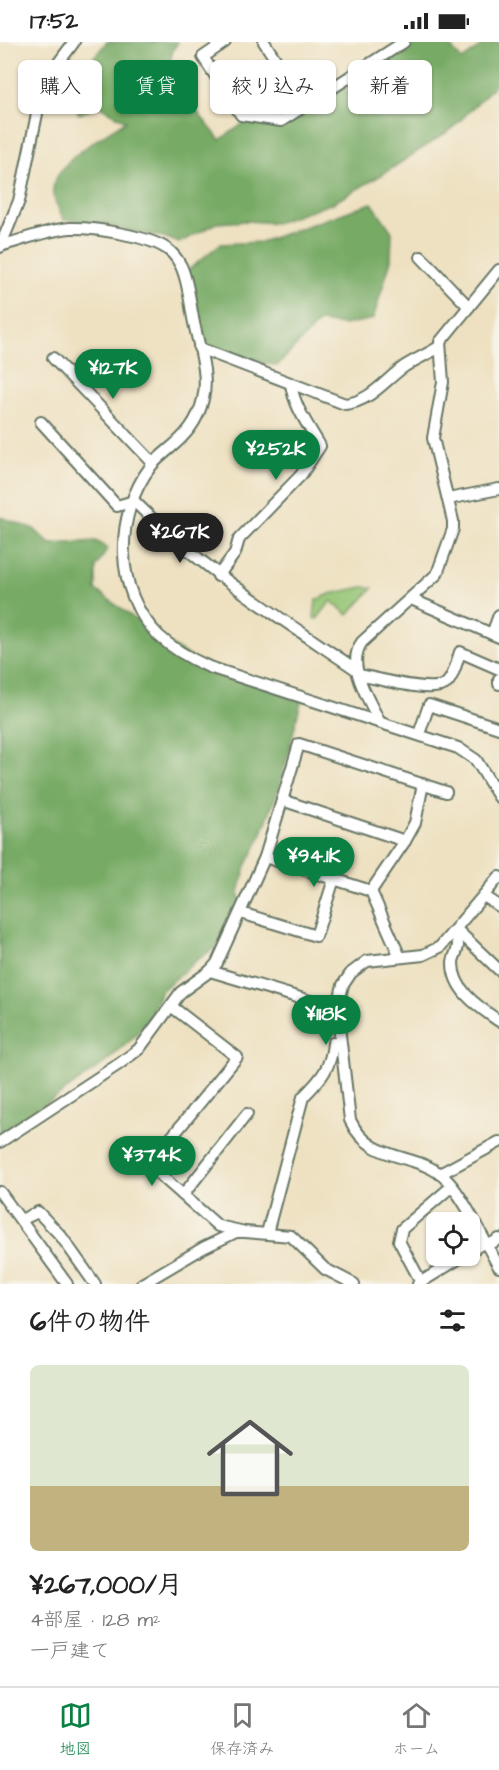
<!DOCTYPE html>
<html lang="ja">
<head>
<meta charset="utf-8">
<style>
	:root { --surface:#fff; --page:#f6f6f6; --text:#222; --muted:#767676; --line:#e0e0e0; --accent:#0b8043 }
	body { margin:0; font-family:"Architects Daughter","Klee One",sans-serif; background:var(--page); color:var(--text); height:100vh; display:flex; flex-direction:column; font-size:22px; white-space:nowrap }
	* { box-sizing:border-box; margin:0 }
	p { font-size:20px; color:var(--muted) }
	.icon { flex:none; width:33px; height:33px; fill:none; stroke:currentColor; stroke-width:2; stroke-linecap:round; stroke-linejoin:round }
	.map { position:relative; height:1242px; overflow:hidden }
	.panel { display:flex; flex-direction:column; background:var(--surface); flex:1 }
	.panel>* { flex:none }
	.guide { position:absolute; left:18px; top:18px; width:464px; height:54px; display:flex; gap:12px }
	.controls { position:absolute; left:426px; top:1170px; display:grid; gap:12px }
	.controls a { display:grid; place-items:center; width:54px; height:54px; border-radius:9px; background:var(--surface); box-shadow:0 2px 4px #0004; font-size:30px }
	.price { position:absolute; translate:-50% -51px; padding:0 14px; border-radius:21px; background:var(--accent); color:#fff; font-size:20px; line-height:39px; filter:drop-shadow(0 2px 3px #0008) }
	.price::after { content:''; position:absolute; left:50%; top:36px; width:18px; height:14px; margin-left:-9px; background:inherit; clip-path:polygon(0 0,100% 0,50% 100%) }
	.price.selected { background:#222; color:#fff }
	ul { padding:0; list-style:none }
	li { display:grid; align-content:center; gap:12px; height:318px; padding:0 30px }
	li+li { border-top:2px solid var(--line) }
	li span { display:grid; place-items:center; height:186px; border-radius:9px; color:#555 }
	li>.icon { margin-inline-start:auto }
	span .icon { width:108px; height:108px; fill:#fffc; stroke-width:1 }
	li b { font-size:26px }
	h2 { display:flex; justify-content:space-between; align-items:center; height:72px; padding:0 30px; font-size:26px }
	.chip { padding:0 21px; border-radius:9px; background:var(--surface); box-shadow:0 2px 4px #0004; font-size:21px; line-height:54px }
	.chip.selected { background:var(--accent); color:#fff }
	.status { display:flex; justify-content:space-between; align-items:center; height:42px; padding:0 30px; background:var(--surface); direction:ltr }
	.status svg { height:16px; fill:currentColor }
	.dock { display:flex; justify-content:space-around; align-items:center; height:84px; border-top:2px solid var(--line); background:var(--surface); font-size:16px; color:var(--muted) }
	.dock a { display:grid; justify-items:center; gap:3px }
	.dock .selected { color:var(--accent) }
	.map>svg:first-child { display:block }
	.green { fill:#94c473; stroke:#5a8054; stroke-width:1.5 }
	.forest { fill:#77aa65; stroke:#4b744c; stroke-width:1.5 }
	.lines { fill:none; stroke-linecap:round; stroke-linejoin:round }
	.minor-casing { stroke:#677665; stroke-width:14 }
	.minor { stroke:#fff; stroke-width:10 }
</style>
</head>
<body>
<div class="status"><b>17:52</b><svg viewBox="0 0 49 12"><path d="M0 12V9h3v3zM5 12V6h3v6zM10 12V3h3v9zM15 12V0h3v12zM26 1h20v11H26zM47 4h2v5h-2z"/></svg></div>
<div class="map">
<svg width="499" height="1242" viewBox="0 0 499 1242">
	<rect width="100%" height="100%" fill="#f7f3e8"/>
	<filter id="ink" filterUnits="userSpaceOnUse"><feTurbulence type="fractalNoise" baseFrequency=".0167" numOctaves="2"/><feDisplacementMap in="SourceGraphic" scale="12" xChannelSelector="R" yChannelSelector="G"/><feConvolveMatrix kernelMatrix="1 2 1 2 8 2 1 2 1" color-interpolation-filters="sRGB"/></filter>
	<filter id="wash" filterUnits="userSpaceOnUse"><feTurbulence type="fractalNoise" baseFrequency=".008" numOctaves="4" result="noise"/><feDisplacementMap in="SourceGraphic" scale="24" xChannelSelector="R" yChannelSelector="G"/><feGaussianBlur stdDeviation="1.35" result="paint"/><feColorMatrix in="noise" values="0 0 0 0 0 0 0 0 0 0 0 0 0 0 0 0 0 1.4 0 .05"/><feComposite in="paint" operator="in"/></filter>
	<g filter="url(#wash)">
		<rect width="100%" height="100%" fill="#eee1c1"/>
		<polygon class="green" points="363,545 373,546 348,573 331,559 317,577 314,576 316,558 330,552"/>
		<g class="forest">
			<path d="M 107,0 L 178,0 L 173,8 L 167,32 L 220,98 L 244,81 L 285,84 L 416,0 L 446,0 L 462,18 L 487,0 L 499,0 L 499,39 L 452,87 L 383,132 L 333,161 L 276,181 L 246,179 L 217,181 L 179,201 L 164,195 L 131,189 L 92,179 L 64,178 C 61,170 54,160 53,152 C 50,122 104,93 126,79 L 100,64 L 79,72 L 71,60 L 74,38 Z"/>
			<polygon points="372,161 392,190 391,218 373,277 344,283 319,280 277,324 216,308 202,295 187,229 220,202 261,200"/>
			<polygon points="0,475 34,487 50,502 96,499 108,506 96,525 96,548 169,602 197,619 302,656 280,744 259,799 246,824 239,850 240,864 229,874 225,889 216,905 197,918 161,949 149,976 133,996 106,1020 58,1054 0,1091"/>
		</g>
	</g>
	<g filter="url(#ink)">
		<g class="lines">
			<g class="minor-casing">
				<g id="minor">
					<polyline points="225,0 203,15 241,73 281,79 404,0"/>
					<polyline points="264,0 305,63"/>
					<path d="M 0,204 C 23,198 46,188 70,186 C 92,185 149,194 167,207 C 172,210 178,218 181,224 C 189,241 190,263 194,281 C 199,305 209,333 203,357 C 198,380 185,394 168,408 C 162,413 156,418 151,424 C 114,473 113,549 159,594 C 174,608 191,617 209,625 L 458,706 L 476,718 L 499,755"/>
					<polyline points="0,205 19,159 39,62 51,31 74,0"/>
					<polyline points="421,215 469,265"/>
					<path d="M 199,306 L 345,362 C 370,360 386,337 405,324 C 416,317 428,312 439,305"/>
					<polyline points="53,316 153,421"/>
					<path d="M 41,380 L 117,464 L 134,459 C 200,526 279,575 357,628"/>
					<polyline points="448,457 499,447"/>
					<path d="M 218,534 L 235,511 L 239,497 L 301,433 L 320,404 C 309,384 294,365 291,342"/>
					<polyline points="411,557 499,595"/>
					<polyline points="492,592 499,573"/>
					<path d="M 359,633 C 377,636 433,653 447,641 C 454,634 457,619 460,610 L 499,627"/>
					<polyline points="499,637 499,642"/>
					<path d="M 379,679 C 369,657 345,623 362,600 L 437,532 L 453,487 L 453,479 L 433,396 L 443,340 L 440,300 L 499,228"/>
					<polyline points="419,692 429,663 499,686"/>
					<polyline points="282,758 405,799"/>
					<polyline points="265,815 371,849 400,915"/>
					<path d="M 499,835 L 440,905 L 423,913 L 367,919 L 351,931 L 343,943 L 337,967 L 350,1078 C 371,1123 418,1109 446,1137 C 465,1156 485,1201 499,1225"/>
					<polyline points="371,849 405,799 415,781 423,742"/>
					<polyline points="484,854 499,864"/>
					<polyline points="241,871 316,894 334,837"/>
					<polyline points="456,887 499,928"/>
					<path d="M 455,889 C 456,893 458,899 458,903 C 458,909 453,915 453,921 C 453,949 479,965 499,979"/>
					<polyline points="210,929 337,967"/>
					<polyline points="171,964 237,1015 149,1123 218,1184 245,1190 291,1194 325,1227 354,1242"/>
					<polyline points="0,1100 119,1022 139,1007 181,950 210,929 217,921 265,815 299,702 446,750"/>
					<polyline points="440,1132 499,1100"/>
					<polyline points="0,1150 67,1242"/>
					<polyline points="183,1153 247,1072"/>
					<polyline points="21,1178 38,1170 61,1194 95,1242"/>
					<path d="M 267,1191 L 303,1055 C 321,1037 331,1026 333,1001 L 340,1001"/>
					<polyline points="487,1204 499,1197"/>
					<polyline points="470,1209 485,1200"/>
					<polyline points="421,1240 399,1199 402,1187 452,1144"/>
					<polyline points="142,1242 203,1206 236,1190 241,1190"/>
					<polyline points="418,1242 463,1214"/>
				</g>
			</g>
			<use href="#minor" class="minor"/>
		</g>
	</g>
</svg>
<div class="controls">
<a><svg class="icon" aria-label="locate" viewBox="0 0 24 24"><circle cx="12" cy="12" r="6"/><path d="M12 2v4M12 18v4M2 12h4M18 12h4"/></svg></a>
</div>
<b class="price" style="left:113px;top:358px">¥127K</b>
<b class="price" style="left:276px;top:439px">¥252K</b>
<b class="price selected" style="left:180px;top:522px">¥267K</b>
<b class="price" style="left:314px;top:846px">¥94.1K</b>
<b class="price" style="left:326px;top:1004px">¥118K</b>
<b class="price" style="left:152px;top:1145px">¥374K</b>
<div class="guide">
<a class="chip">購入</a>
<a class="chip selected">賃貸</a>
<a class="chip">絞り込み</a>
<a class="chip">新着</a>
</div>
</div>
<section class="panel">
<h2>6件の物件<svg class="icon" aria-label="filters" viewBox="0 0 24 24"><path d="M4 7h16M4 17h16"/><circle cx="9" cy="7" r="2"/><circle cx="15" cy="17" r="2"/></svg></h2>
<ul>
<li><span style="background:linear-gradient(#dfe7d0 65%,#c2b280 0)"><svg class="icon" aria-label="home" viewBox="0 0 24 24"><path d="M3 11l9-7 9 7M6 9v11h12V9"/></svg></span><div><b>¥267,000/月</b><p>4部屋 · 128 m²</p><p>一戸建て</p></div></li>
</ul>
</section>
<nav class="dock">
<a class="selected"><svg class="icon" aria-label="map" viewBox="0 0 24 24"><path d="M3 6l6-2 6 2 6-2v14l-6 2-6-2-6 2zM9 4v14M15 6v14"/></svg>地図</a>
<a><svg class="icon" aria-label="saved" viewBox="0 0 24 24"><path d="M7 4h10v16l-5-4-5 4z"/></svg>保存済み</a>
<a><svg class="icon" aria-label="home" viewBox="0 0 24 24"><path d="M3 11l9-7 9 7M6 9v11h12V9"/></svg>ホーム</a>
</nav>
</body>
</html>
